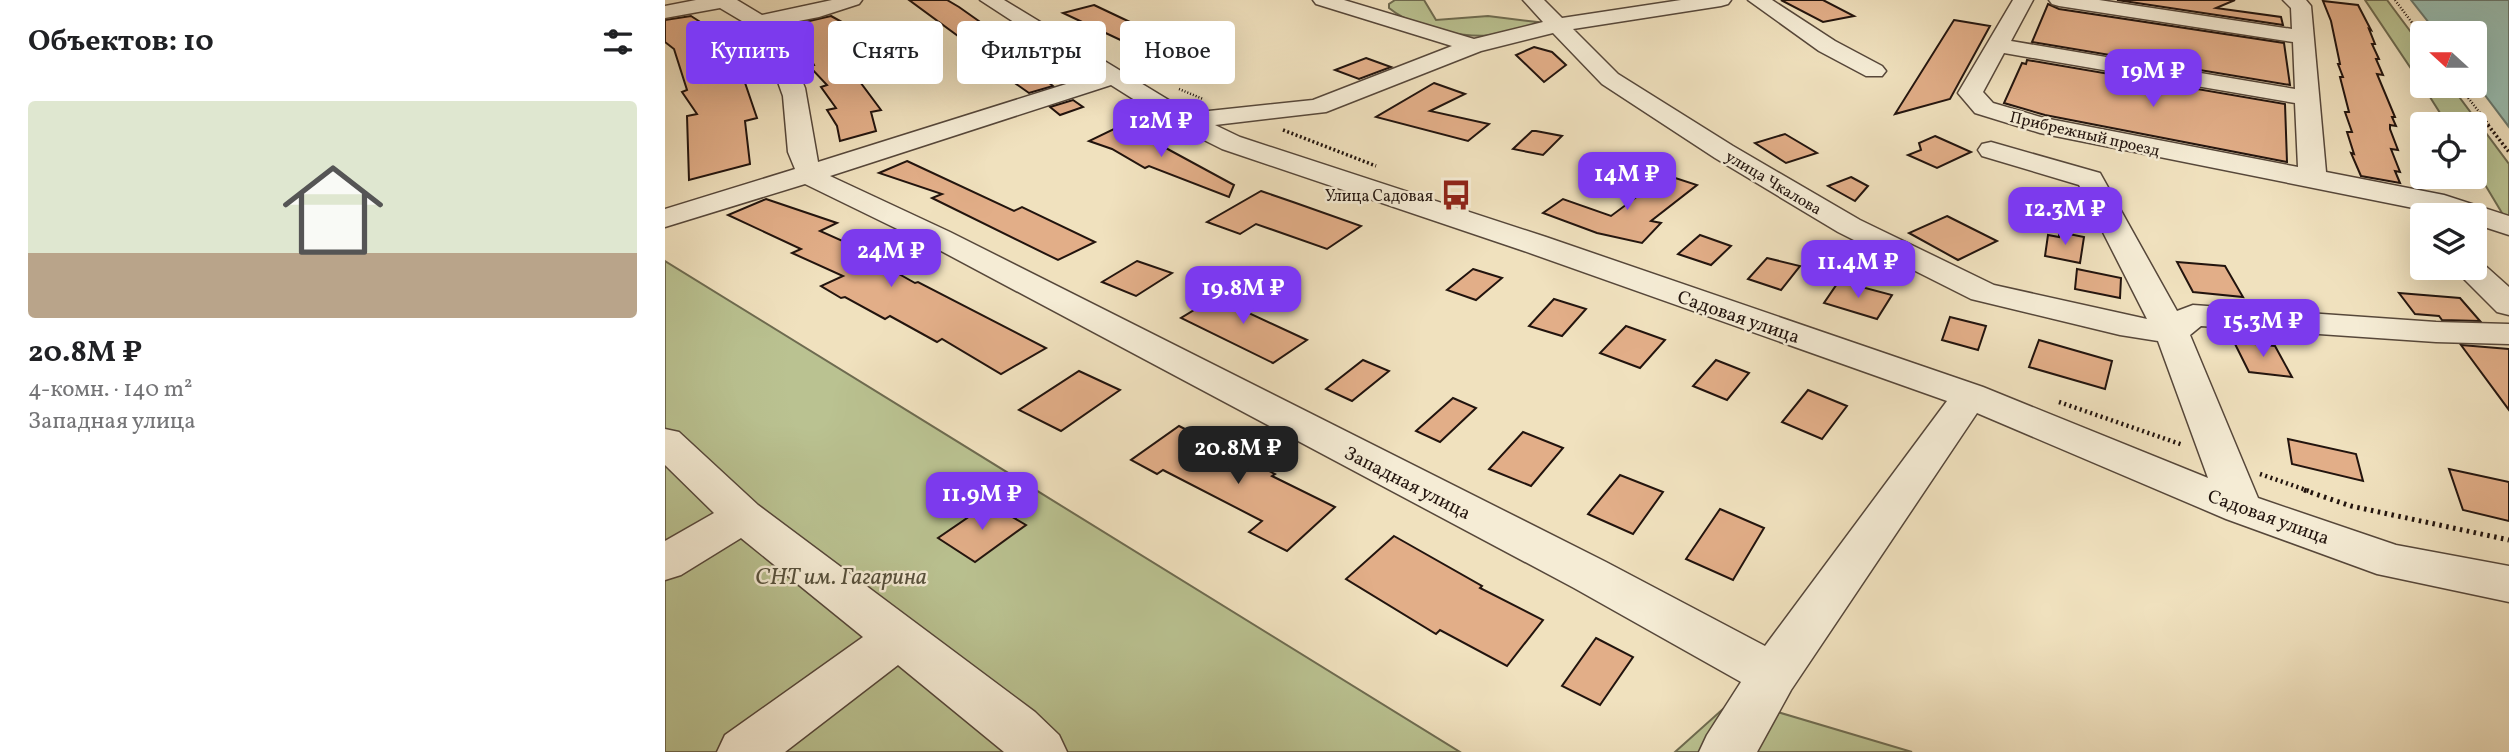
<!DOCTYPE html>
<html lang="ru">
<head>
<meta charset="utf-8">
<style>
	:root { --surface:#fff; --page:#f6f6f6; --text:#202124; --muted:#757577; --line:#e0e0e0; --accent:#7c3aed }
	body { margin:0; font-family:Vollkorn,serif; background:var(--page); color:var(--text); height:100vh; display:flex; flex-direction:column; font-size:26px; white-space:nowrap }
	* { box-sizing:border-box; margin:0 }
	p { font-size:23px; color:var(--muted) }
	.icon { flex:none; width:38px; height:38px; fill:none; stroke:currentColor; stroke-width:2; stroke-linecap:round; stroke-linejoin:round }
	.map { position:relative; flex:1; overflow:hidden }
	.drawer { display:flex; flex-direction:column; background:var(--surface); width:665px }
	.drawer>* { flex:none }
	.hud { position:absolute; left:21px; top:21px; width:665px; height:63px; display:flex; gap:14px }
	.needle { width:46px; rotate:291deg }
	.buttons { position:absolute; left:1745px; top:21px; display:grid; gap:14px }
	.buttons a { display:grid; place-items:center; width:77px; height:77px; border-radius:7px; background:var(--surface); box-shadow:0 7px 28px #0002; font-size:35px }
	.price { position:absolute; translate:-50% -60px; padding:0 16px; border-radius:14px; background:var(--accent); color:#fff; font-size:23px; line-height:46px; filter:drop-shadow(0 2px 4px #0008) }
	.price::after { content:''; position:absolute; left:50%; top:42px; width:21px; height:16px; margin-left:-10px; background:inherit; clip-path:polygon(0 0,100% 0,50% 100%) }
	.price.active { background:#222; color:#fff }
	ul { padding:0; list-style:none }
	li { display:grid; align-content:center; gap:14px; height:371px; padding:0 28px }
	li+li { border-top:2px solid var(--line) }
	li span { display:grid; place-items:center; height:217px; border-radius:7px; color:#555 }
	li>.icon { margin-inline-start:auto }
	span .icon { width:126px; height:126px; fill:#fffc; stroke-width:1 }
	li b { font-size:30px }
	h2 { display:flex; justify-content:space-between; align-items:center; height:84px; padding:0 28px; font-size:30px }
	.chip { padding:0 24px; border-radius:7px; background:var(--surface); box-shadow:0 7px 28px #0002; font-size:24px; line-height:63px }
	.chip.active { background:var(--accent); color:#fff }
	main { display:flex; flex:1; min-height:0 }
	.map>svg:first-child { display:block }
	.green { fill:#bac291; stroke:#6e6b50; stroke-width:2 }
	.water { fill:#9abeb1; stroke:#6a7a70; stroke-width:2 }
	.building { fill:#e2ae88; stroke:#22140e; stroke-width:2 }
	.lines { fill:none; stroke-linecap:round; stroke-linejoin:round }
	.minor-casing { stroke:#56473a; stroke-width:3 }
	.path-far3 { stroke:#22140e; stroke-width:2.5; stroke-dasharray:1 2; stroke-linecap:butt }
	.path-far2 { stroke:#22140e; stroke-width:3.5; stroke-dasharray:2 2.5; stroke-linecap:butt }
	.path-far1 { stroke:#22140e; stroke-width:4.5; stroke-dasharray:2 3.5; stroke-linecap:butt }
	.path { stroke:#22140e; stroke-width:5; stroke-dasharray:2.5 4.5; stroke-linecap:butt }
	.minor { fill:#f5ecd5; fill-rule:evenodd }
	.labels { text-anchor:middle; stroke-width:5; stroke-linejoin:round; paint-order:stroke }
	.far-street-label { font-size:16px; fill:#22140e; stroke:#f5ecd5 }
	.far-poi-label { font-size:16px; fill:#22140e; stroke:#f5ecd5; text-anchor:end }
	.street-label { font-size:19px; fill:#22140e; stroke:#f5ecd5 }
	.near-park-label { font-size:23px; font-style:italic; fill:#57513c; stroke:#f5ecd5 }
</style>
</head>
<body>
<main>
<section class="drawer">
<h2>Объектов: 10<svg class="icon" aria-label="filters" viewBox="0 0 24 24"><path d="M4 7h16M4 17h16"/><circle cx="9" cy="7" r="2"/><circle cx="15" cy="17" r="2"/></svg></h2>
<ul>
<li><span style="background:linear-gradient(#dfe7d0 70%,#b9a48a 0)"><svg class="icon" aria-label="home" viewBox="0 0 24 24"><path d="M3 11l9-7 9 7M6 9v11h12V9"/></svg></span><div><b>20.8M ₽</b><p>4-комн. · 140 m²</p><p>Западная улица</p></div></li>
</ul>
</section>
<div class="map">
<svg width="1844" height="752" viewBox="0 0 1844 752">
	<rect width="100%" height="100%" fill="#f0e1be"/>
	<filter id="stains"><feTurbulence type="fractalNoise" baseFrequency=".00286" numOctaves="4"/><feColorMatrix values="0 0 0 0 .2 0 0 0 0 .09 0 0 0 0 .02 0 0 0 .5 -.17"/></filter>
	<radialGradient id="worn" r=".72"><stop offset=".6" stop-color="#630" stop-opacity="0"/><stop offset="1" stop-color="#630" stop-opacity=".3"/></radialGradient>
	<g class="green">
		<path d="M 730,0 L 759,0 L 771,20 L 823,16 L 872,22 C 835,47 757,35 724,8 L 724,4 Z"/>
		<polygon points="1700,0 1722,0 1757,47 1757,85"/>
		<polygon points="1758,86 1786,86 1844,164 1844,220 1840,218 1810,168 1810,124 1782,124"/>
		<polygon points="0,261 795,752 0,752"/>
		<polygon points="1069,699 1247,752 1010,752"/>
	</g>
	<polygon class="water" points="1746,0 1844,0 1844,127 1810,82 1810,33 1772,33"/>
	<g class="building">
		<polygon points="244,0 282,0 294,7 328,31 324,32 391,80 383,82 388,86 364,93 314,58 297,39"/>
		<polygon points="1116,0 1158,0 1189,16 1158,22"/>
		<polygon points="1452,0 1570,0 1551,8 1616,17 1618,25"/>
		<polygon points="1658,1 1693,5 1706,30 1704,29 1710,44 1707,44 1714,59 1711,59 1718,75 1712,74 1730,117 1727,117 1731,126 1725,125 1725,129 1733,150 1726,149 1735,172 1730,171 1735,183 1696,176 1686,153 1689,154 1682,132 1687,132 1680,112 1684,112 1675,77 1678,77 1673,64 1675,64 1666,21"/>
		<polygon points="1383,4 1394,9 1619,43 1625,85 1367,42"/>
		<polygon points="429,5 484,31 553,58 549,71 481,52 398,13"/>
		<polygon points="26,16 40,25 49,23 71,79 78,77 92,118 80,121 85,164 24,180 22,116 32,114 17,92 22,90 9,49 0,42 0,20"/>
		<polygon points="166,16 188,28 166,33 188,66 184,67 216,110 206,112 211,131 175,141 172,126 162,110 171,108 156,87 162,85 144,66 149,65 127,25"/>
		<polygon points="1289,20 1325,26 1285,99 1230,114"/>
		<polygon points="869,47 887,52 901,65 879,82 851,55"/>
		<polygon points="701,58 726,67 694,79 670,70"/>
		<polygon points="1362,60 1620,104 1622,162 1380,115 1339,103 1357,63 1361,64"/>
		<polygon points="769,83 800,94 765,111 824,124 803,141 711,117"/>
		<polygon points="408,100 418,107 395,115 385,107"/>
		<polygon points="453,127 475,134 569,185 564,197 484,166 480,168 447,149 424,141"/>
		<polygon points="867,131 871,131 897,136 878,155 848,149"/>
		<polygon points="1120,134 1152,153 1121,163 1090,143"/>
		<polygon points="1270,136 1306,152 1272,168 1243,155 1256,150 1254,143"/>
		<polygon points="242,161 349,211 357,207 430,242 393,260 267,198 277,194 214,173"/>
		<polygon points="1001,175 1032,185 986,221 996,223 977,243 932,233 878,213 898,199 946,216"/>
		<polygon points="1186,177 1203,186 1190,201 1163,186"/>
		<polygon points="596,191 628,202 696,226 662,249 591,224 575,234 542,222"/>
		<polygon points="101,199 172,223 155,231 189,246 186,247 250,283 253,282 381,348 336,374 277,339 272,342 225,316 220,319 180,297 176,298 156,286 178,276 127,253 136,249 63,215"/>
		<polygon points="1282,216 1332,241 1293,260 1244,233"/>
		<polygon points="1394,232 1419,237 1415,263 1380,256 1383,235 1394,237"/>
		<polygon points="1035,235 1066,246 1046,265 1013,254"/>
		<polygon points="1102,258 1135,266 1116,290 1083,279"/>
		<polygon points="472,261 507,273 471,296 437,282"/>
		<polygon points="1512,262 1560,266 1578,297 1528,292"/>
		<polygon points="808,269 837,278 811,300 782,290"/>
		<polygon points="1412,269 1456,278 1455,298 1410,289"/>
		<polygon points="1174,281 1227,295 1212,319 1159,303"/>
		<polygon points="567,287 593,298 575,309 642,340 608,363 516,318"/>
		<polygon points="1734,293 1795,298 1815,321 1777,320 1774,316 1750,314"/>
		<polygon points="889,299 921,309 897,336 864,326"/>
		<polygon points="1285,317 1321,326 1313,350 1277,340"/>
		<polygon points="961,326 1000,340 975,368 935,353"/>
		<polygon points="1374,340 1447,361 1440,389 1364,367"/>
		<polygon points="1569,342 1610,346 1627,377 1584,372"/>
		<polygon points="1796,345 1844,349 1844,410"/>
		<polygon points="698,360 724,371 687,401 661,389"/>
		<polygon points="1051,360 1084,373 1062,400 1028,386"/>
		<polygon points="414,371 455,390 396,431 354,410"/>
		<polygon points="1143,390 1182,406 1157,439 1117,422"/>
		<polygon points="788,398 811,408 775,442 751,431"/>
		<polygon points="514,426 610,474 607,476 670,507 622,551 584,532 597,521 498,470 492,474 466,460"/>
		<polygon points="858,432 898,448 866,486 824,469"/>
		<polygon points="1623,439 1691,454 1698,481 1627,464"/>
		<polygon points="1784,469 1844,482 1844,521 1798,510"/>
		<polygon points="955,475 998,492 968,534 923,514"/>
		<polygon points="324,503 361,525 310,562 273,538"/>
		<polygon points="1055,509 1099,528 1068,580 1021,559"/>
		<polygon points="729,536 817,586 815,588 878,620 842,666 775,630 771,634 681,579"/>
		<polygon points="931,638 968,657 935,705 897,686"/>
	</g>
	<g class="lines">
		<g class="minor-casing">
			<g id="minor">
				<path d="M 31,0 L 72,0 L 97,15 L 167,0 L 197,0 L 194,4 L 154,17 L 108,26 L 127,57 L 140,88 L 153,162 L 430,75 L 315,0 L 339,0 L 525,113 L 648,100 L 787,46 L 651,4 L 648,0 L 679,0 L 809,39 L 878,22 L 858,0 L 879,0 L 897,18 L 1016,0 L 1066,0 L 1063,4 L 1056,6 L 908,29 L 953,74 L 1068,146 L 1195,220 L 1329,285 L 1482,319 L 1414,185 L 1317,156 L 1313,150 L 1317,144 L 1326,142 L 1435,173 L 1512,311 L 1528,305 L 1771,322 L 1844,324 L 1844,344 L 1771,342 L 1536,326 L 1525,335 L 1593,498 L 1731,545 L 1844,566 L 1844,602 L 1712,574 L 1561,519 L 1312,413 L 1126,690 L 1092,752 L 1034,752 L 1042,735 L 1076,682 L 909,588 L 263,244 L 140,184 L 0,227 L 0,209 L 130,169 L 123,152 L 118,96 L 104,57 L 87,27 L 55,8 L 0,18 L 0,6 ZM 888,33 L 937,84 L 1050,158 L 1173,232 L 1306,299 L 1455,335 L 1493,341 L 1543,478 L 1318,387 L 881,237 L 575,137 L 550,125 L 661,112 L 816,51 ZM 446,85 L 511,126 L 557,149 L 859,251 L 1282,401 L 1100,646 L 941,562 L 285,232 L 165,176 Z"/>
				<polygon points="1083,0 1107,0 1170,41 1217,66 1221,71 1217,76 1201,76 1154,51"/>
				<path d="M 1348,0 L 1368,0 L 1346,41 L 1630,89 L 1628,42 L 1394,6 L 1387,4 L 1384,0 L 1434,0 L 1627,29 L 1626,8 L 1618,0 L 1641,0 L 1646,6 L 1661,172 L 1779,195 L 1844,216 L 1844,235 L 1810,224 L 1810,215 L 1783,215 L 1375,133 L 1310,113 L 1293,93 ZM 1339,53 L 1630,103 L 1633,167 L 1379,118 L 1328,103 L 1318,92 Z"/>
				<polygon points="1810,260 1815,261 1844,287 1844,315 1832,312 1788,268 1810,268"/>
				<polygon points="0,429 14,432 93,505 370,712 394,735 402,752 339,752 233,665 120,752 52,752 60,735 198,637 76,538 16,575 0,580 0,541 49,513 0,465"/>
			</g>
		</g>
		<g class="path-far3">
			<polyline points="1730,0 1757,36"/>
			<polyline points="1794,86 1825,126"/>
			<polyline points="514,89 538,99"/>
		</g>
		<g class="path-far2">
			<polyline points="1823,125 1844,152"/>
			<polyline points="618,130 711,166"/>
		</g>
		<g class="path-far1">
			<polyline points="1394,402 1518,445"/>
			<polyline points="1595,474 1644,491"/>
		</g>
		<polyline class="path" points="1639,490 1686,506 1844,540"/>
		<use href="#minor" class="minor"/>
	</g>
	<defs>
		<g id="bus-bare" transform="scale(2.415)"><path d="M-5-6H5V4H4V6H2V4H-2V6H-4V4H-5ZM-3.5-4V0h7V-4ZM-3.5 1.2v1.5H-2V1.2ZM2 1.2v1.5H3.5V1.2Z" fill="#8f2418" stroke="#f5ecd5" stroke-width="2.5" paint-order="stroke"/></g>
	</defs>
	<g fill-rule="evenodd">
		<use href="#bus-bare" x="791" y="195"/>
	</g>
	<g class="labels">
		<g class="far-street-label">
			<text transform="translate(1420 133) rotate(13)" y="6">Прибрежный проезд</text>
			<text transform="translate(1109 182) rotate(31)" y="6">улица Чкалова</text>
		</g>
		<g class="far-poi-label">
			<text x="768" y="201">Улица Садовая</text>
		</g>
		<g class="street-label">
			<text transform="translate(1074 316) rotate(19)" y="7">Садовая улица</text>
			<text transform="translate(743 482) rotate(27)" y="7">Западная улица</text>
			<text transform="translate(1604 516) rotate(20)" y="7">Садовая улица</text>
		</g>
		<g class="near-park-label">
			<text x="176" y="584">СНТ им. Гагарина</text>
		</g>
	</g>
	<rect width="100%" height="100%" filter="url(#stains)"/>
	<rect width="100%" height="100%" fill="url(#worn)"/>
</svg>
<div class="buttons">
<a><svg class="needle" viewBox="-14 -14 28 28"><path d="M0-13l5 13h-10z" fill="#e53935"/><path d="M0 13l5-13h-10z" fill="#757577"/></svg></a>
<a><svg class="icon" aria-label="locate" viewBox="0 0 24 24"><circle cx="12" cy="12" r="6"/><path d="M12 2v4M12 18v4M2 12h4M18 12h4"/></svg></a>
<a><svg class="icon" aria-label="layers" viewBox="0 0 24 24"><path d="M12 4l9 5-9 5-9-5zM3 14l9 5 9-5"/></svg></a>
</div>
<b class="price" style="left:1488px;top:109px">19M ₽</b>
<b class="price" style="left:496px;top:159px">12M ₽</b>
<b class="price" style="left:962px;top:212px">14M ₽</b>
<b class="price" style="left:1400px;top:247px">12.3M ₽</b>
<b class="price" style="left:226px;top:289px">24M ₽</b>
<b class="price" style="left:1193px;top:300px">11.4M ₽</b>
<b class="price" style="left:578px;top:326px">19.8M ₽</b>
<b class="price" style="left:1598px;top:359px">15.3M ₽</b>
<b class="price active" style="left:573px;top:486px">20.8M ₽</b>
<b class="price" style="left:317px;top:532px">11.9M ₽</b>
<div class="hud">
<a class="chip active">Купить</a>
<a class="chip">Снять</a>
<a class="chip">Фильтры</a>
<a class="chip">Новое</a>
</div>
</div>
</main>
</body>
</html>
